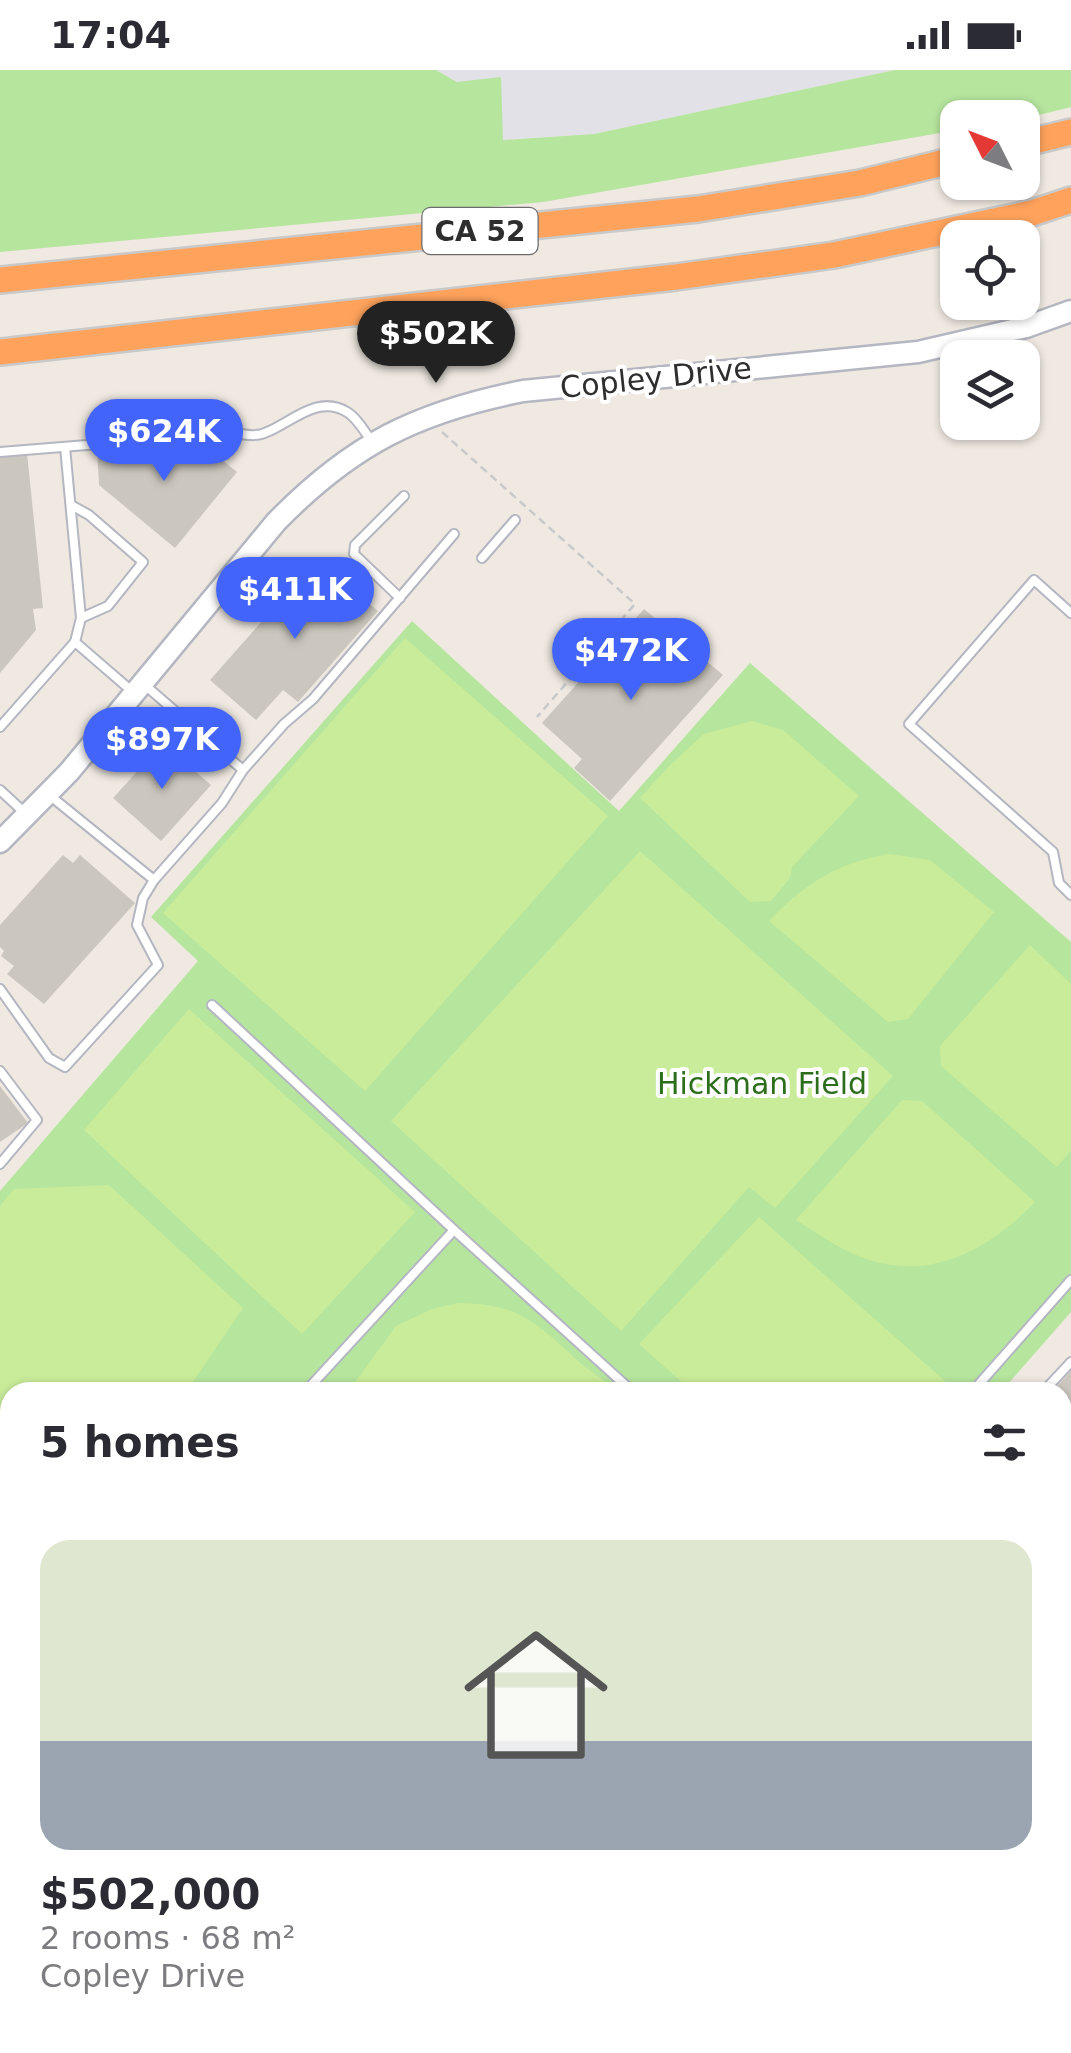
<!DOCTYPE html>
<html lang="en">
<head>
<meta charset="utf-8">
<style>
	:root { --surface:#fff; --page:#f7f7f7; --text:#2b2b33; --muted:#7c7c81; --line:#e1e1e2; --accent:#4264fb }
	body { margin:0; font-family:"DejaVu Sans",sans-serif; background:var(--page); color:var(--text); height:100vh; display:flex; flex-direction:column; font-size:38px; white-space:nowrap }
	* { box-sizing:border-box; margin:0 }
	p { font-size:32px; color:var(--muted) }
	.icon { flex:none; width:55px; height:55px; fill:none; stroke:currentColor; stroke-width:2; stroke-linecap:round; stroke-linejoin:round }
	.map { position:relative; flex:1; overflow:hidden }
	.drawer { position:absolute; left:0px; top:1312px; width:1072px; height:672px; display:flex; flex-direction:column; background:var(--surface); border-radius:30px 30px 0 0; box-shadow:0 2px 8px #0004 }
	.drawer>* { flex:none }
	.needle { width:65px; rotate:312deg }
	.controls { position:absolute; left:940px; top:30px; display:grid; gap:20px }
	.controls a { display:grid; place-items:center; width:100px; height:100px; border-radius:20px; background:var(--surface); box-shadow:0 2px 8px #0004; font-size:50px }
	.price { position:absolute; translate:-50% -85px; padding:0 22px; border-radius:35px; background:var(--accent); color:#fff; font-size:32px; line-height:65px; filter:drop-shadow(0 2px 5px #0008) }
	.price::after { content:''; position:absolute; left:50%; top:60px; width:30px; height:22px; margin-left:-15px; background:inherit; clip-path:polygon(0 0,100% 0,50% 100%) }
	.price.selected { background:#222; color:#fff }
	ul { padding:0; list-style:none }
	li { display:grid; align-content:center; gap:20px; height:530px; padding:0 40px }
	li+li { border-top:2px solid var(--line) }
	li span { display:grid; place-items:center; height:310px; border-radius:30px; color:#555 }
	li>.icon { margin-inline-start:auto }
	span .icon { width:180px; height:180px; fill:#fffc; stroke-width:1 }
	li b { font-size:42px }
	h2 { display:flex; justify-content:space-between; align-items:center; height:120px; padding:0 40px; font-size:42px }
	.status { display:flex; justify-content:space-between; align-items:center; height:70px; padding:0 50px; background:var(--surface); direction:ltr }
	.status svg { height:28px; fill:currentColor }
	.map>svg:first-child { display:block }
	.industrial { fill:#e3e1e8 }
	.green { fill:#b6e59e }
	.pitch { fill:#c9ec9a }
	.building { fill:#cbc7bf }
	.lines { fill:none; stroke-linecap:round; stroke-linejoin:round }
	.lane-casing { stroke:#b4b7c1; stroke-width:12 }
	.secondary-casing { stroke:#b4b7c1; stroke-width:25 }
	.highway-casing { stroke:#c9c9c9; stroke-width:30 }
	.path { stroke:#c9c9c9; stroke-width:2.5; stroke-dasharray:8 5; stroke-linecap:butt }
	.lane { stroke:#fff; stroke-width:8 }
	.secondary { stroke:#fff; stroke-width:20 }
	.highway { stroke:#ffa35c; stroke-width:25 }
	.labels { text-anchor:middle; stroke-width:8; stroke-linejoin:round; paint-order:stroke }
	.shield { fill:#fff; stroke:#6d6d6d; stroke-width:2.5 }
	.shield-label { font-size:28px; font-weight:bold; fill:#2e2e2e }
	.street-label { font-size:30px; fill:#2e2e2e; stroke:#fff }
	.park-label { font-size:30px; fill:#2c6e1b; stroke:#fff }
</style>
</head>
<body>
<div class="status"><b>17:04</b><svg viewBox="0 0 49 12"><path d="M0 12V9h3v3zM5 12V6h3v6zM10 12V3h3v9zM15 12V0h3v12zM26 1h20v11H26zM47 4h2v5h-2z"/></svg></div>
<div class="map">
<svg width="1071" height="1983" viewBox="0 0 1071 1983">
	<rect width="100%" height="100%" fill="#efe9e1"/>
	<polygon class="industrial" points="436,0 895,0 594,64 502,70 457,12"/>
	<g class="green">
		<polygon points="0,0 436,0 457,12 501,7 503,70 594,64 895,0 1071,0 1071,37 1023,49 958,48 957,60 543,132 0,182"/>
		<polygon points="412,551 619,741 750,593 1071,872 1071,1242 1001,1322 10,1322 10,1503 0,1493 0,1121 198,891 151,847"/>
	</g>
	<g class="pitch">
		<polygon points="405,568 608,746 365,1021 163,843"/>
		<polygon points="752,651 783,660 859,726 792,797 790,808 771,831 750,832 640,728 669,696 704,664"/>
		<polygon points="640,781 893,1006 775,1138 749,1117 621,1261 391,1051"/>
		<path d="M 889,784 L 930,790 L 994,842 L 908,949 L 888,952 L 769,851 C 804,814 838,792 889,784 Z"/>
		<polygon points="1030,875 1071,914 1071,1080 1057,1097 941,996 940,976"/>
		<polygon points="189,939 415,1142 302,1264 84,1060"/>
		<path d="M 902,1030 L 922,1031 L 1035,1132 C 988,1181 925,1215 856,1185 C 835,1176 815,1162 796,1150 Z"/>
		<polygon points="109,1115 243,1238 186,1322 10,1322 10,1400 0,1389 0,1136 14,1119"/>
		<polygon points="759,1147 946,1312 937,1322 693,1322 639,1274"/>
		<path d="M 458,1233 C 518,1234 533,1250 576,1289 C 589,1301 606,1311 620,1322 L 348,1322 L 396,1256 L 432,1239 Z"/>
	</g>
	<g class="building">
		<polygon points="201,373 237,402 175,478 99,415 97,378"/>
		<polygon points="27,383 43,538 33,539 36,560 0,603 0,386"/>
		<polygon points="316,490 378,541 298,632 283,620 256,650 210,610"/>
		<polygon points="644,539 723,605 610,731 574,698 582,689 542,653"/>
		<polygon points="163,673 211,715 161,771 113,728"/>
		<polygon points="63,785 73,793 80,785 135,833 44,934 7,904 14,896 1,886 4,881 0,877 0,855"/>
		<polygon points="0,1016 28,1053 0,1072"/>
		<polygon points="1071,1301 1071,1371 1062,1363 1062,1322 1052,1322"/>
		<polygon points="1071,1933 1071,1983 1052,1983 1043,1975 1062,1975 1062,1942"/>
	</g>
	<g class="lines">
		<g class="lane-casing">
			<g id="lane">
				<polyline points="65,377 81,548 75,572"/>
				<path d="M 0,382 L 235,363 C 246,365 257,367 267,362 C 292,352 318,324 347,342 C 357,348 365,362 372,372"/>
				<polyline points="71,435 89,445 143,492 108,536 81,548"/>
				<polyline points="482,488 515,450"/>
				<polyline points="400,528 354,484 355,475 404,426"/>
				<polyline points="1071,543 1034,510 909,654 1053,782 1059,813 1071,825"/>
				<polyline points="146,616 243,700"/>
				<polyline points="0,657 75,572 134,623"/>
				<polyline points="0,720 26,744"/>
				<polyline points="48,724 154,810"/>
				<polyline points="0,919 49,988 65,997 158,895 137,855 143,828 154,810 222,733 243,700 284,654 313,629 454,464"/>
				<polyline points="212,935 454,1160"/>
				<polyline points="0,1001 37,1050 0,1094"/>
				<polyline points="305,1322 454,1160 633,1322"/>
				<polyline points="972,1322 1071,1210"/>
				<polyline points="1043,1322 1071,1292"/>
				<polyline points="1062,1399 1071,1406"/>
				<polyline points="0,1451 10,1460"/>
				<polyline points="1062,1467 1071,1474"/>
				<polyline points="1062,1552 1071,1560"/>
				<polyline points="1062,1616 1071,1623"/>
				<polyline points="1062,1770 1071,1778"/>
				<polyline points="0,1826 10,1835"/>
				<polyline points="167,1975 175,1983"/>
				<polyline points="491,1975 500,1983"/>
				<polyline points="631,1975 641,1983"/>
				<polyline points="992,1975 1002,1983"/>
				<polyline points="35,1983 42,1975"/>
				<polyline points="384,1983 391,1975"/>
			</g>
		</g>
		<g class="secondary-casing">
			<g id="secondary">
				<path d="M 0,772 L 69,702 L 276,452 C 352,374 417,342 523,321 L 918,282 L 1026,257 L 1071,241"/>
				<polyline points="0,1544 10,1555"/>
				<polyline points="1062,1708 1071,1699"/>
				<polyline points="344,1975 353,1983"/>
				<polyline points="817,1983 824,1975"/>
			</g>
		</g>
		<g class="highway-casing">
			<g id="highway">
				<polyline points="1022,74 1071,62"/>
				<polyline points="0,210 698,139 860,113 958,89"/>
				<polyline points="0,282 676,207 834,185 1032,143 1071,130"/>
			</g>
		</g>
		<g class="path">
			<polyline points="442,362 635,534 537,647"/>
			<polyline points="1062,1802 1071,1809"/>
		</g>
		<use href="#lane" class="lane"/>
		<use href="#secondary" class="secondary"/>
		<use href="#highway" class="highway"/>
	</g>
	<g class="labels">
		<rect class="shield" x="422.5" y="138" width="115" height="46" rx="8"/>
		<g class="shield-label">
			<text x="480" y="171">CA 52</text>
		</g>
		<g class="street-label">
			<text transform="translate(656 308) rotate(-6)" y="10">Copley Drive</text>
		</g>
		<g class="park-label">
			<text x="762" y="1024">Hickman Field</text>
		</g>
	</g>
</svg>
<div class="controls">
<a><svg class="needle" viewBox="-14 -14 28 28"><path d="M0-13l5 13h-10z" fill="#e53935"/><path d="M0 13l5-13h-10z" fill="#7c7c81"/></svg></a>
<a><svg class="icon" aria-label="locate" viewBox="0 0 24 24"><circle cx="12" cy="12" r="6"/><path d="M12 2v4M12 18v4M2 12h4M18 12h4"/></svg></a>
<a><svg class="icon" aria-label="layers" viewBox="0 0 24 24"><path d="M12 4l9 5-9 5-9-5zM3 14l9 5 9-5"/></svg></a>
</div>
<b class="price selected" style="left:436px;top:316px">$502K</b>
<b class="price" style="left:164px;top:414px">$624K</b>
<b class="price" style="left:295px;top:572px">$411K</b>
<b class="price" style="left:631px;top:633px">$472K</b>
<b class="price" style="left:162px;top:722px">$897K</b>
<section class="drawer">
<h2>5 homes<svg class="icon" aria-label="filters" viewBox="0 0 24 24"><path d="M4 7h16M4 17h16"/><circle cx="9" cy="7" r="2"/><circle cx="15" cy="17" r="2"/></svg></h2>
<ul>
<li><span style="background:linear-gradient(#dfe7d0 65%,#9aa5b1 0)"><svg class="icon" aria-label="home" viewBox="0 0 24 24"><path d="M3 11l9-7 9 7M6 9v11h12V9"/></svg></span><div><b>$502,000</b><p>2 rooms · 68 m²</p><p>Copley Drive</p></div></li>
</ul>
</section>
</div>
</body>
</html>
